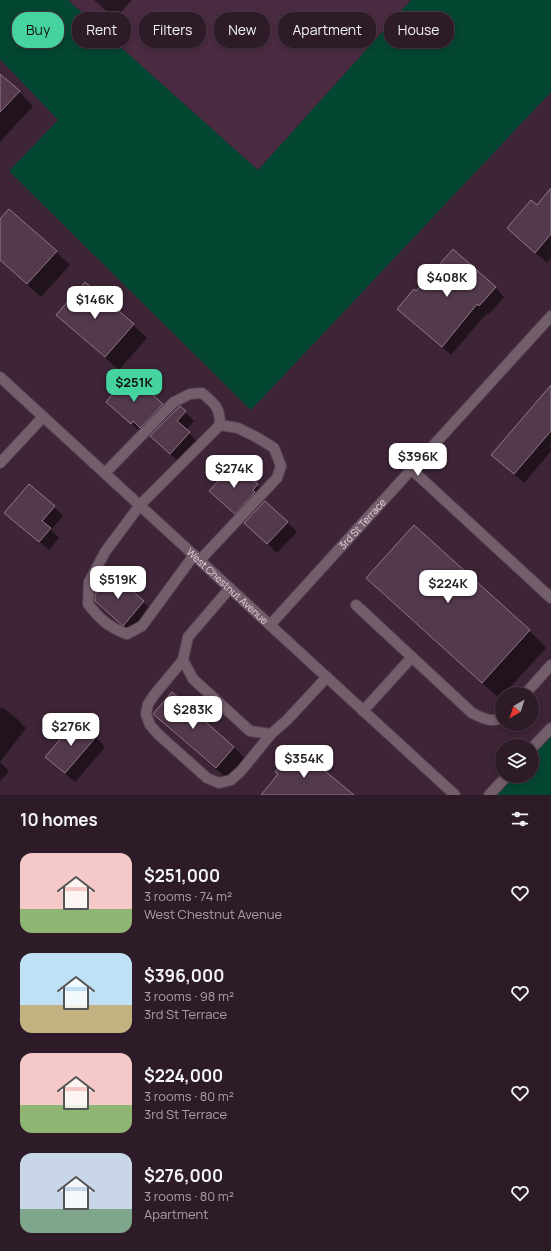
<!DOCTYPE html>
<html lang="en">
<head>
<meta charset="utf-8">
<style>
	:root { --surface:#2e1b28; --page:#3a2834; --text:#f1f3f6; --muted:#a7a1a8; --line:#493945; --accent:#45d49f }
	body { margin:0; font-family:Manrope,sans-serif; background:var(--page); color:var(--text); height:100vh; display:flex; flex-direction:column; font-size:15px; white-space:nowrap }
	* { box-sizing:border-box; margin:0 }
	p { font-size:13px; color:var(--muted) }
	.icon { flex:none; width:22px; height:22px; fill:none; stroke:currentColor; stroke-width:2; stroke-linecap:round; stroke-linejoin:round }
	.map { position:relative; height:795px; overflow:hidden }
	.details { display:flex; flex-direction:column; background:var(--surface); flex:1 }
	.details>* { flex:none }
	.top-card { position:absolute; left:12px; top:12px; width:527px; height:36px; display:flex; gap:8px }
	.needle { width:26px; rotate:219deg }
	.fabs { position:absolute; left:495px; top:687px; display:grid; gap:8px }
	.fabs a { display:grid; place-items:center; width:44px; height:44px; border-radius:50%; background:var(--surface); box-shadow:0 2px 6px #0003,0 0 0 1px var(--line); font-size:20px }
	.price { position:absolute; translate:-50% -34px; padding:0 9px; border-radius:8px; background:#fff; color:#222; font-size:13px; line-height:26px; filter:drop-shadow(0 1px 2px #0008) }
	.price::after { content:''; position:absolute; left:50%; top:24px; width:12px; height:9px; margin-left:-6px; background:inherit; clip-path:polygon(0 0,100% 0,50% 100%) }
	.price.selected { background:var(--accent); color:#111 }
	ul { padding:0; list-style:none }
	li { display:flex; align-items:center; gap:12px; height:100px; padding:0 20px }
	li span { display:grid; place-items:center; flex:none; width:112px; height:80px; border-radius:12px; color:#555 }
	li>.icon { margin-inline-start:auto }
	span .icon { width:48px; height:48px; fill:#fffc; stroke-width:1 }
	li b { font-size:17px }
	h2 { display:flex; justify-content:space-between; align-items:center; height:48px; padding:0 20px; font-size:17px }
	.chip { padding:0 14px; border-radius:16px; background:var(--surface); box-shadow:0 2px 6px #0003,0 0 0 1px var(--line); font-size:14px; line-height:36px }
	.chip.selected { background:var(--accent); color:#111 }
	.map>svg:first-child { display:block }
	.built { fill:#4a2b42 }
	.green { fill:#034631 }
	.shadow { fill:#0007 }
	.building { fill:#53394c; stroke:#93768a }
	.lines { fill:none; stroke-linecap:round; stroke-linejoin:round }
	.minor-casing { stroke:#584051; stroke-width:12 }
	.minor { stroke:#735e6c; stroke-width:10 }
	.labels { text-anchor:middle; stroke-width:3; stroke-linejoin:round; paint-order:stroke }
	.street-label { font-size:10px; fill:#e3d3de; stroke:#321b2c }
</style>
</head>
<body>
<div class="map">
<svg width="551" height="795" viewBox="0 0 551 795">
	<rect width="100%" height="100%" fill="#3d2436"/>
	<polygon class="built" points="68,0 411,0 258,170"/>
	<g class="green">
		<polygon points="0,0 68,0 258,170 411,0 551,0 551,92 251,410 9,171 58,120 0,59"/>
		<polygon points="551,728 551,795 489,795 507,776 532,776 532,749"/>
	</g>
	<g class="shadow">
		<polygon points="94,0 132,0 115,19"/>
		<polygon points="0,85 19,92 33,106 0,142"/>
		<polygon points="551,194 551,258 547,263 508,228"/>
		<polygon points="0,220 56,252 70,265 41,297 0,260"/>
		<polygon points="495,287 504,297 489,314 487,313 451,355 398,309 416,292"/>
		<polygon points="133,325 147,338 119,370 71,328"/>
		<polygon points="138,384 173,415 185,412 194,421 186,430 198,442 180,463 151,436 150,436 143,430 141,432 116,411"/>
		<polygon points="551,386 551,444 549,446 551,448 551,451 524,483 492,455"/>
		<polygon points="237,467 266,494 261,499 263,501 244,521 210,491"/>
		<polygon points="54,507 63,516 51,530 59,538 49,550 15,522"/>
		<polygon points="287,522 297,532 277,553 255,532"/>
		<polygon points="113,575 153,611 133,634 105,611 96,601"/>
		<polygon points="368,578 529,630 546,648 504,694 502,694 502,697 500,699 385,596"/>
		<polygon points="172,694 234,747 247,761 230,781 168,728 155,714"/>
		<polygon points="2,707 17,719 26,728 0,762 9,771 0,781 0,709"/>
		<polygon points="96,737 105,747 75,782 46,757"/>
	</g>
	<g class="building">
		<polygon points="0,74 20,91 0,112"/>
		<polygon points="551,188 551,234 535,253 507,228 531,200 537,205"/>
		<polygon points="9,209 57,251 27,284 0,260 0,219"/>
		<polygon points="453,249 496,287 479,306 477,304 442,347 397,309 414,289 416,291"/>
		<polygon points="85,282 134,324 105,357 56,315"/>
		<polygon points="123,381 132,389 138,382 163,404 140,428 133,421 131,424 106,402"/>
		<polygon points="551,385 551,431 514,474 491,455"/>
		<polygon points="180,406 186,411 177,421 190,432 170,454 150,436"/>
		<polygon points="237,466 258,484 253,490 255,492 235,514 209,491 229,469 232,472"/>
		<polygon points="29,484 55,506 42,521 51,528 39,542 4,513"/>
		<polygon points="265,501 288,522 267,544 244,523"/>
		<polygon points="414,525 530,630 482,683 366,578"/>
		<polygon points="112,574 144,601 123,626 95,601 95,594"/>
		<polygon points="172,692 234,747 216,768 153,714"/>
		<polygon points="77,720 96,737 65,773 45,757"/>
		<polygon points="296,747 354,795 261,795 278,774 275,772"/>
	</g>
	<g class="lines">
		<g class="minor-casing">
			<g id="minor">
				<path id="s1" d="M 0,377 L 455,795"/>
				<polyline points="0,463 43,417"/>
				<polyline points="411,469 551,598"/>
				<path d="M 105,473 L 174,402 L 190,394 L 202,393 C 215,404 220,407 220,425"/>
				<path d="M 194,555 L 142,626 L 127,634 C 108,627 100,619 88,604 L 89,582 L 105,552 L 140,505 L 220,425 L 238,428 L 258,438 L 274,448 L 281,466 L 277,478 L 200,560"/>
				<polyline points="230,588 188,637 183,660 193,679 250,731 271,734 287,720 327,677"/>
				<path d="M 356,605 L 472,713 C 480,717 493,724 502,717"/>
				<path id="s2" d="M 270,625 L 551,316"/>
				<polyline points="183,660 154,695 148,704 146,714 150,725 159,735 207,778 219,783 231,780 241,771 271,734"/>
				<polyline points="525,694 551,665"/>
				<polyline points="363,711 412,657"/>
				<polyline points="532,748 551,728"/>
				<polyline points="489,795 507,776"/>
			</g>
		</g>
		<use href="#minor" class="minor"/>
	</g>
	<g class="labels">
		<g class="street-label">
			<text dy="4" stroke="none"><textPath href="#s2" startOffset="137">3rd St Terrace</textPath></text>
			<text dy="4" stroke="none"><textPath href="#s1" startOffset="309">West Chestnut Avenue</textPath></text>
		</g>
	</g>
</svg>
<div class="fabs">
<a><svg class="needle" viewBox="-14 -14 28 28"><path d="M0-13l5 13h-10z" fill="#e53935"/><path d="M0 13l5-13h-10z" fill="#a7a1a8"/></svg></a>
<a><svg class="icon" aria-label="layers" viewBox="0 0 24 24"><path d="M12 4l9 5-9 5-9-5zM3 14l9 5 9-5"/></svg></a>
</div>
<b class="price" style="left:447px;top:298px">$408K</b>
<b class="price" style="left:95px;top:320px">$146K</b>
<b class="price selected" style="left:134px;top:403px">$251K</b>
<b class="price" style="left:418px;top:477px">$396K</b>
<b class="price" style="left:234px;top:489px">$274K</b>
<b class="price" style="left:118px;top:600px">$519K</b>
<b class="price" style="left:448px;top:604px">$224K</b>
<b class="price" style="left:193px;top:730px">$283K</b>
<b class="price" style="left:71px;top:747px">$276K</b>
<b class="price" style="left:304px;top:779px">$354K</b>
<div class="top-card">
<a class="chip selected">Buy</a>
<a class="chip">Rent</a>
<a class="chip">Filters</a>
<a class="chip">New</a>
<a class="chip">Apartment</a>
<a class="chip">House</a>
</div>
</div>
<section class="details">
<h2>10 homes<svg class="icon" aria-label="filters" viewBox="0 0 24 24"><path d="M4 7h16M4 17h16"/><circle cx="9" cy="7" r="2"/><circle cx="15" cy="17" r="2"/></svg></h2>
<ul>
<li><span style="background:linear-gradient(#f6c9c9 70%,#8fb573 0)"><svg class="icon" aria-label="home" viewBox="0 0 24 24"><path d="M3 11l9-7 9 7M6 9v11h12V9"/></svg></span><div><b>$251,000</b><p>3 rooms · 74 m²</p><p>West Chestnut Avenue</p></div><svg class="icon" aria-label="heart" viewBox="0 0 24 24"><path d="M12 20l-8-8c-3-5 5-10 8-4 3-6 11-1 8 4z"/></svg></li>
<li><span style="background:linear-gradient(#bfe0f5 65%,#c2b280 0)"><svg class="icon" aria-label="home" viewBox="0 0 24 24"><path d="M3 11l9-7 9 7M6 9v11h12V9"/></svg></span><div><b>$396,000</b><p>3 rooms · 98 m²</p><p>3rd St Terrace</p></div><svg class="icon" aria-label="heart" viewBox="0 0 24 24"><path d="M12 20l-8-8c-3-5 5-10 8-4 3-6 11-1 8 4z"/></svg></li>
<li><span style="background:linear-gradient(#f6c9c9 65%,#8fb573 0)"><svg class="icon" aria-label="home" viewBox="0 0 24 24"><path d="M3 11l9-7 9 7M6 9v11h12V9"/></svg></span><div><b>$224,000</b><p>3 rooms · 80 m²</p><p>3rd St Terrace</p></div><svg class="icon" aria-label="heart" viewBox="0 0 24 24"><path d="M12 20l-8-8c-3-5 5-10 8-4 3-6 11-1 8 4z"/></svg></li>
<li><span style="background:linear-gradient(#c9d6e8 70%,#7fa58c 0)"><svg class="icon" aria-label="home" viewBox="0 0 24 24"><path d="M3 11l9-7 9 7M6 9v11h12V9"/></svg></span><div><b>$276,000</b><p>3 rooms · 80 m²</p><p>Apartment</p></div><svg class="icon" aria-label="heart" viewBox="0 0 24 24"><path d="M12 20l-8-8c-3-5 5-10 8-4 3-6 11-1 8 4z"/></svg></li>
</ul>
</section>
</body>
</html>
